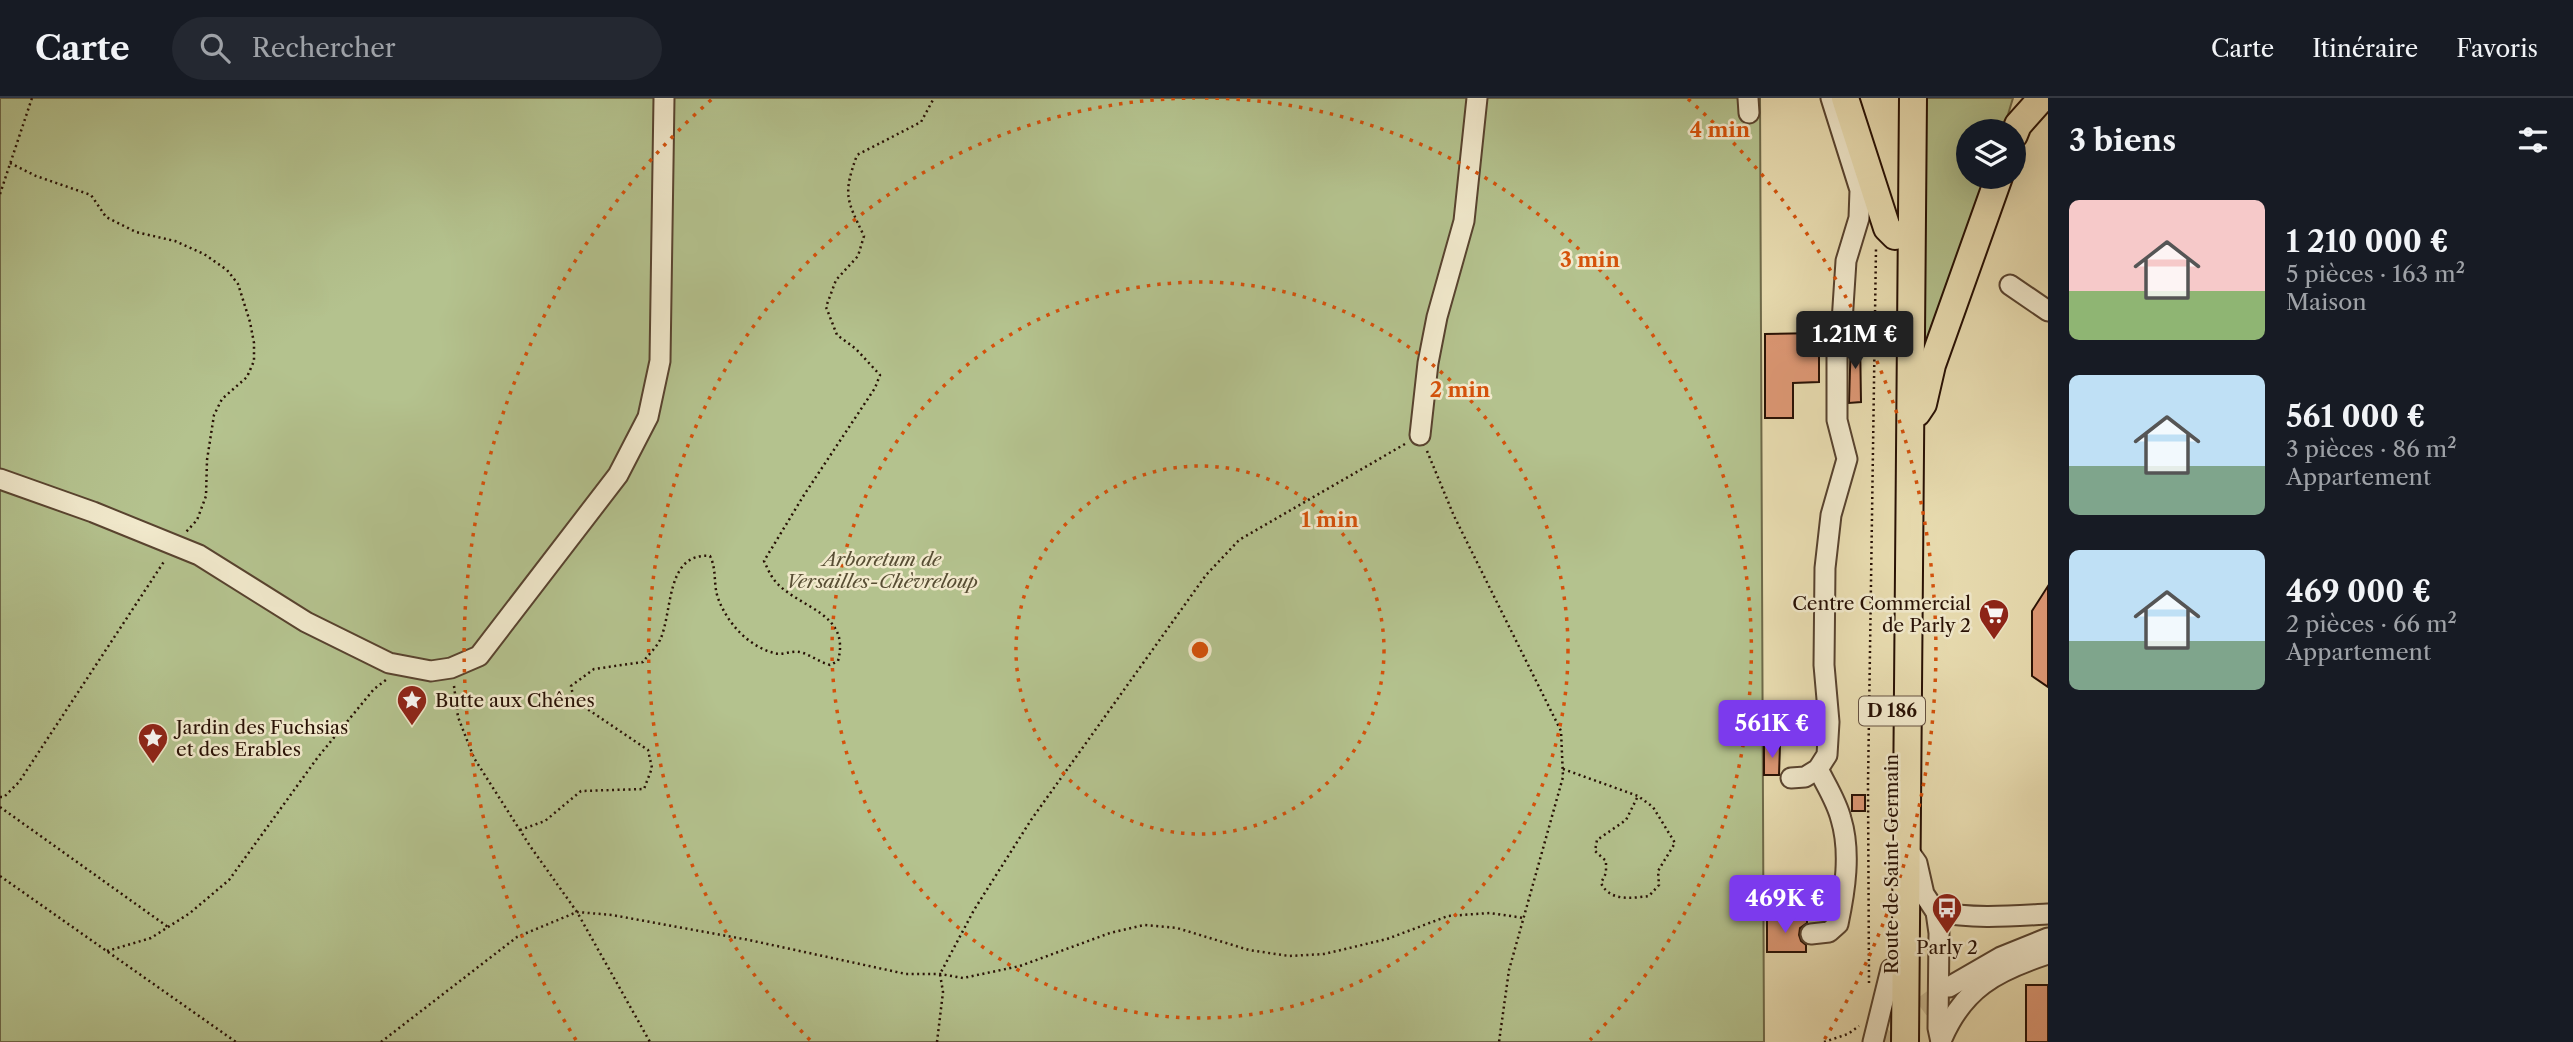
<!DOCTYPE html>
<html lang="fr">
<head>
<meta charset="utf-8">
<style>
	:root { --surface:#171b24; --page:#242831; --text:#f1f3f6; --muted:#9ea1a6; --line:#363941; --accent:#7c3aed }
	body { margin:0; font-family:"Libre Caslon Text",serif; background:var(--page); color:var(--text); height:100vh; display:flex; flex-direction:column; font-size:26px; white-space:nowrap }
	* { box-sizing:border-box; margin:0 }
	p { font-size:23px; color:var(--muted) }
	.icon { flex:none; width:38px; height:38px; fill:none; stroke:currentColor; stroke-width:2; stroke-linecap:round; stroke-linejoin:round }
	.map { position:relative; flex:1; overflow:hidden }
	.drawer { display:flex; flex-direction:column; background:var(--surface); width:525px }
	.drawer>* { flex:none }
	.controls { position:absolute; left:1956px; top:21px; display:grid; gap:14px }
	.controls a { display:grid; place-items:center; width:70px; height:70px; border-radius:50%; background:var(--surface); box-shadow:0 7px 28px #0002; font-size:35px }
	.price { position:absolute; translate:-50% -60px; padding:0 16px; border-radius:7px; background:var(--accent); color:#fff; font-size:23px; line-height:46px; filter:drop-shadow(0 2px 4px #0008) }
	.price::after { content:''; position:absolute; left:50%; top:42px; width:21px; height:16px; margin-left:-10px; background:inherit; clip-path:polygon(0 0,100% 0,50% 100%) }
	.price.current { background:#222; color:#fff }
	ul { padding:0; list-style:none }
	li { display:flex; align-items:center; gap:21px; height:175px; padding:0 21px }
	li span { display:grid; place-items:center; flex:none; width:196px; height:140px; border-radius:10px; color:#555 }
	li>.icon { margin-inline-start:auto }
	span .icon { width:84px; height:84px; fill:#fffc; stroke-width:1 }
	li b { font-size:30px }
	h2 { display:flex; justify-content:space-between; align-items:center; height:84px; padding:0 21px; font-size:30px }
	header { display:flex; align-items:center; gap:42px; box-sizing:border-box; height:98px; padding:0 35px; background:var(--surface); border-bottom:2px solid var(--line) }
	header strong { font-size:33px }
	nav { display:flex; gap:38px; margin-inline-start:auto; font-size:24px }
	.search { width:490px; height:63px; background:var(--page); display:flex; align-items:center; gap:18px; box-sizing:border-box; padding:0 24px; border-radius:38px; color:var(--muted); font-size:26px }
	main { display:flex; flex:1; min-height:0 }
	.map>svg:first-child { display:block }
	.green { fill:#b4c28e; stroke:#6e6949; stroke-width:2 }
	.building { fill:#df9976; stroke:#271004; stroke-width:2 }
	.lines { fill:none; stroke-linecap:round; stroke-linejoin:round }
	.minor-tunnel { stroke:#ccbe97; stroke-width:19; stroke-dasharray:19 10; stroke-linecap:butt }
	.minor-casing { stroke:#58432f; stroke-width:23 }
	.major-casing { stroke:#271004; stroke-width:30 }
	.path { stroke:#271004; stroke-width:2.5; stroke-dasharray:2 3.5; stroke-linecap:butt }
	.minor { stroke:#f1e9cc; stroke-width:19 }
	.major { stroke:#e9ddb1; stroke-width:26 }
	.ring { fill:none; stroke:#d5520b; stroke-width:3.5; stroke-dasharray:3.5 7 }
	.labels { text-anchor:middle; stroke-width:5; stroke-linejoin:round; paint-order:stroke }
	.shield { fill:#f1e9cc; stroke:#645140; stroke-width:2 }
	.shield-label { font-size:18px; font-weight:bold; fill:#271004 }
	.park-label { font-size:19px; font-style:italic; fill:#584e34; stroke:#f1e9cc }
	.poi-label { font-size:19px; fill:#271004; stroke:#f1e9cc; text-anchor:start }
	.street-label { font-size:19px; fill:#271004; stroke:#f1e9cc }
	.centre { fill:#d5520b; stroke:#f1e9cc; stroke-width:3.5 }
	.ring-label { font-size:21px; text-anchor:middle; font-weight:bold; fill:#d5520b; stroke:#f1e9cc; stroke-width:5; stroke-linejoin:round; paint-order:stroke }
</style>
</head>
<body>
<header>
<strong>Carte</strong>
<div class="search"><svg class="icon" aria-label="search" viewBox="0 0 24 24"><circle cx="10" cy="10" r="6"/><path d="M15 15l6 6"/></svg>Rechercher</div>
<nav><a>Carte</a><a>Itinéraire</a><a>Favoris</a></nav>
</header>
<main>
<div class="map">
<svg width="2048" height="944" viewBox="0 0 2048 944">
	<rect width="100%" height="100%" fill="#e9ddb1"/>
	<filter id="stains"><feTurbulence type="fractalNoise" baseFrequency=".00286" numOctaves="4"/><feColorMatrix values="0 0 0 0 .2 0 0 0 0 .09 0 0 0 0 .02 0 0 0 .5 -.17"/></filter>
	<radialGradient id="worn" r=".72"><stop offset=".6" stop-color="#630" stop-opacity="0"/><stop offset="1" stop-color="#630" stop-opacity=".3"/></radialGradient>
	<g class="green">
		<polygon points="0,0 1760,0 1764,944 0,944"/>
		<polygon points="1925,0 2013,0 2003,33 1969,33 1969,79 1988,79 1929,257 1916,255"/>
	</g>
	<g class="building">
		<polygon points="1819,235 1819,284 1793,285 1793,320 1765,320 1765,236"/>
		<polygon points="1851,239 1860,239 1861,304 1849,305"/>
		<polygon points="2048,488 2048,589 2032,578 2032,513"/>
		<polygon points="1764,647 1780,647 1779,677 1764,677"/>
		<rect x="1852" y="697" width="13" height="16"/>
		<polygon points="1767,820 1807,821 1807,825 1800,830 1799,837 1801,843 1806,847 1806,854 1767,854"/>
		<rect x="2026" y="887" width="22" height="57"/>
	</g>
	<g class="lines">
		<polyline class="minor-tunnel" points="1874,944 1949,889"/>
		<g class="minor-casing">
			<g id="minor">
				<polyline points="1748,0 1749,15"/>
				<polyline points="2010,187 2048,213"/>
				<polyline points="1420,337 1428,265 1437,219 1464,123 1477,0"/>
				<polyline points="0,381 93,414 199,457 306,524 389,565 431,573 451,570 479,558 618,377 648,319 660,263 664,0"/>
				<polyline points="1791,680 1805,679 1818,671 1827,657 1829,624 1824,567 1825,470 1831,417 1847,361 1837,322 1837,245 1842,224 1846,163 1859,120 1860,92 1831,0"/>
				<polyline points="1910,755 1917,765 1924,796 1936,814 1939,835 1938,930 1941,944"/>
				<path d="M 1936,814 C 1973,821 2011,818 2048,816"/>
				<path d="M 1811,836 L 1829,834 L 1838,826 C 1845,793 1851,754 1841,721 C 1837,704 1826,687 1818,671"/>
				<polyline points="1949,889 2001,859 2048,840"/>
				<path d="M 1941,943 C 1963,890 1996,873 2048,856"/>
				<polyline points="1873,944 1891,871"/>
			</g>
		</g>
		<g class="major-casing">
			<g id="major">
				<polyline points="1845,0 1887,130 1895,138"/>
				<polyline points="2014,37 2018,27 2042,0"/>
				<polyline points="1917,315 1923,306 1932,267 1999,79"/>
				<polyline points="1905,944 1913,0"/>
			</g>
		</g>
		<g class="path">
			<polyline points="10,65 36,78 91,97 106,119 136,134 175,143 204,156 227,172 238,186 250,224 254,245 254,263 247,279 222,301 214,317 207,362 206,398 197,422 186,434"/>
			<polyline points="0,96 32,0"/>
			<polyline points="1427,353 1454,418 1561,633 1563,679 1509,872 1499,944"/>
			<polyline points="454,588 458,619 474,660 530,748 577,814 650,944"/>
			<path d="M 1563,671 L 1638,698 L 1653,709 L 1675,745 L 1658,773 L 1659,787 L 1649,798 C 1632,800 1610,804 1601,785 L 1606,775 L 1606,763 L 1595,753 L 1597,742 L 1626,722 L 1638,698"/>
			<polyline points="0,699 4,699 19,684 165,462"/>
			<polyline points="0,709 168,829"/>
			<path d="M 520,732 L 545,723 L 581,693 L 644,691 L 652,670 L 648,652 L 574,602 L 571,588 L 594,571 L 643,564 C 648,557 656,550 660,542 C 673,515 665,454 710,458 C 717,472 713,486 718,500 C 727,525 748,548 774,555 C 782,558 792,552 800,554 C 811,557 819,564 830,567 L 838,563 C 851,514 799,511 775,483 C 770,477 767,469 764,463 L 804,397 L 875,290 L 880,277 L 856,251 L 837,237 L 826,209 L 836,182 L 858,158 L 864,138 C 846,101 843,96 857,57 L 921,24 L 934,0"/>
			<polyline points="0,778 236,944"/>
			<polyline points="107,853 151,840 190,815 229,782 318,659 374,591 386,582"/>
			<polyline points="1869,885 1868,686 1876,150"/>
			<polyline points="381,944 517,839 577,814 612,817 749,842 906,876 940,876 963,880 1020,868 1110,835 1144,827 1177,830 1249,852 1289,858 1324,856 1387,841 1448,818 1490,815 1524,820"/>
			<polyline points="937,944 943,894 940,876 974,812 1031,722 1206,477 1239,442 1405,346"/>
			<polyline points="1824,944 1848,936 1859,928"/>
		</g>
		<use href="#minor" class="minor"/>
		<use href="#major" class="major"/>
	</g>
	<g class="ring">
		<circle cx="1200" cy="552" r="184"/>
		<circle cx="1200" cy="552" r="368"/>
		<path d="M810 942A552 552 0 0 1 1195 0M1205 0A552 552 0 0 1 1590 942"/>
		<path d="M576 942A736 736 0 0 1 712 1M1688 1A736 736 0 0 1 1824 942"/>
	</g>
	<defs>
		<g id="supermarket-pin" transform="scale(1.575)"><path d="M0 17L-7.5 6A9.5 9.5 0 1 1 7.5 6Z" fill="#8f2418" stroke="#f1e9cc"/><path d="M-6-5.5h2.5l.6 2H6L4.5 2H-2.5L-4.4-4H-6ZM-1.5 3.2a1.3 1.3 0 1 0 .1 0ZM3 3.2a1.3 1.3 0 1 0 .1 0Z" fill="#fff"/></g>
		<g id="sight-pin" transform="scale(1.575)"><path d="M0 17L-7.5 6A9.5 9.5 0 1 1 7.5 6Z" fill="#8f2418" stroke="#f1e9cc"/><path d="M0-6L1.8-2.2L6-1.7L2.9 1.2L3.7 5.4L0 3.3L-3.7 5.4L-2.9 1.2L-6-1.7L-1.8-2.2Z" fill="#fff"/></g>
		<g id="bus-pin" transform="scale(1.575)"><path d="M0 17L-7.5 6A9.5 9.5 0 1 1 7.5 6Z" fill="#8f2418" stroke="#f1e9cc"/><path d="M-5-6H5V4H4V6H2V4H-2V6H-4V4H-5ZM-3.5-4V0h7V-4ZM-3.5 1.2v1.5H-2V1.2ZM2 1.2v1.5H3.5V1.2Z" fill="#fff"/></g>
	</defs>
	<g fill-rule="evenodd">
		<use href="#supermarket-pin" x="1994" y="516"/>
		<use href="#sight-pin" x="412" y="602"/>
		<use href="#sight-pin" x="153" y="640"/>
		<use href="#bus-pin" x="1947" y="810"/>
	</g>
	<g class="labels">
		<rect class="shield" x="1859" y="598.5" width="66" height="29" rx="5"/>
		<g class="shield-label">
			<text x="1892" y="619">D 186</text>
		</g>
		<g class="park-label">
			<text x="882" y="468">Arboretum de<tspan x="882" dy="22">Versailles-Chèvreloup</tspan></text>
		</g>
		<g class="poi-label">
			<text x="1971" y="512" text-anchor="end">Centre Commercial<tspan x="1971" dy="22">de Parly 2</tspan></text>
			<text x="435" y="609">Butte aux Chênes</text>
			<text x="176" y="636">Jardin des Fuchsias<tspan x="176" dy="22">et des Erables</tspan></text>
			<text x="1947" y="856" text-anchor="middle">Parly 2</text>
		</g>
		<g class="street-label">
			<text transform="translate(1891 766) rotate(-90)" y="7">Route de Saint-Germain</text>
		</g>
	</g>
	<circle cx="1200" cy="552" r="10" class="centre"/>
	<g class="ring-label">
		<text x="1720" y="39">4 min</text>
		<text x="1590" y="169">3 min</text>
		<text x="1460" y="299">2 min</text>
		<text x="1330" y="429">1 min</text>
	</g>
	<rect width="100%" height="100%" filter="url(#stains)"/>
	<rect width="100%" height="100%" fill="url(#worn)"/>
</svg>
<div class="controls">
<a><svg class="icon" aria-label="layers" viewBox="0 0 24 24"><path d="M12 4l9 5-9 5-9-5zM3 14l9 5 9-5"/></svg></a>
</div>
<b class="price current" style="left:1855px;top:273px">1.21M €</b>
<b class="price" style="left:1772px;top:662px">561K €</b>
<b class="price" style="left:1785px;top:837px">469K €</b>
</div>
<section class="drawer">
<h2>3 biens<svg class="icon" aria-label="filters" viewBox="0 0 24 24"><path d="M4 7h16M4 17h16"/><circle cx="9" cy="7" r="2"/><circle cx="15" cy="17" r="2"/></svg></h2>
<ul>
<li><span style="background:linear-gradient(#f6c9c9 65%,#8fb573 0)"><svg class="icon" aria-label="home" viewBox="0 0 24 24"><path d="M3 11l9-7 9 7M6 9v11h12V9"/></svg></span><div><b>1 210 000 €</b><p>5 pièces · 163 m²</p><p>Maison</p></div></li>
<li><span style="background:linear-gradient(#bfe0f5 65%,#7fa58c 0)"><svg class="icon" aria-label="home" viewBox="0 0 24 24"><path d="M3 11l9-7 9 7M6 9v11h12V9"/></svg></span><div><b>561 000 €</b><p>3 pièces · 86 m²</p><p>Appartement</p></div></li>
<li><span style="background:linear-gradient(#bfe0f5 65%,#7fa58c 0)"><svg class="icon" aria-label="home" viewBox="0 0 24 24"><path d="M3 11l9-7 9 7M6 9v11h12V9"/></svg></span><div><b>469 000 €</b><p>2 pièces · 66 m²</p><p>Appartement</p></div></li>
</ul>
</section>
</main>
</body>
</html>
